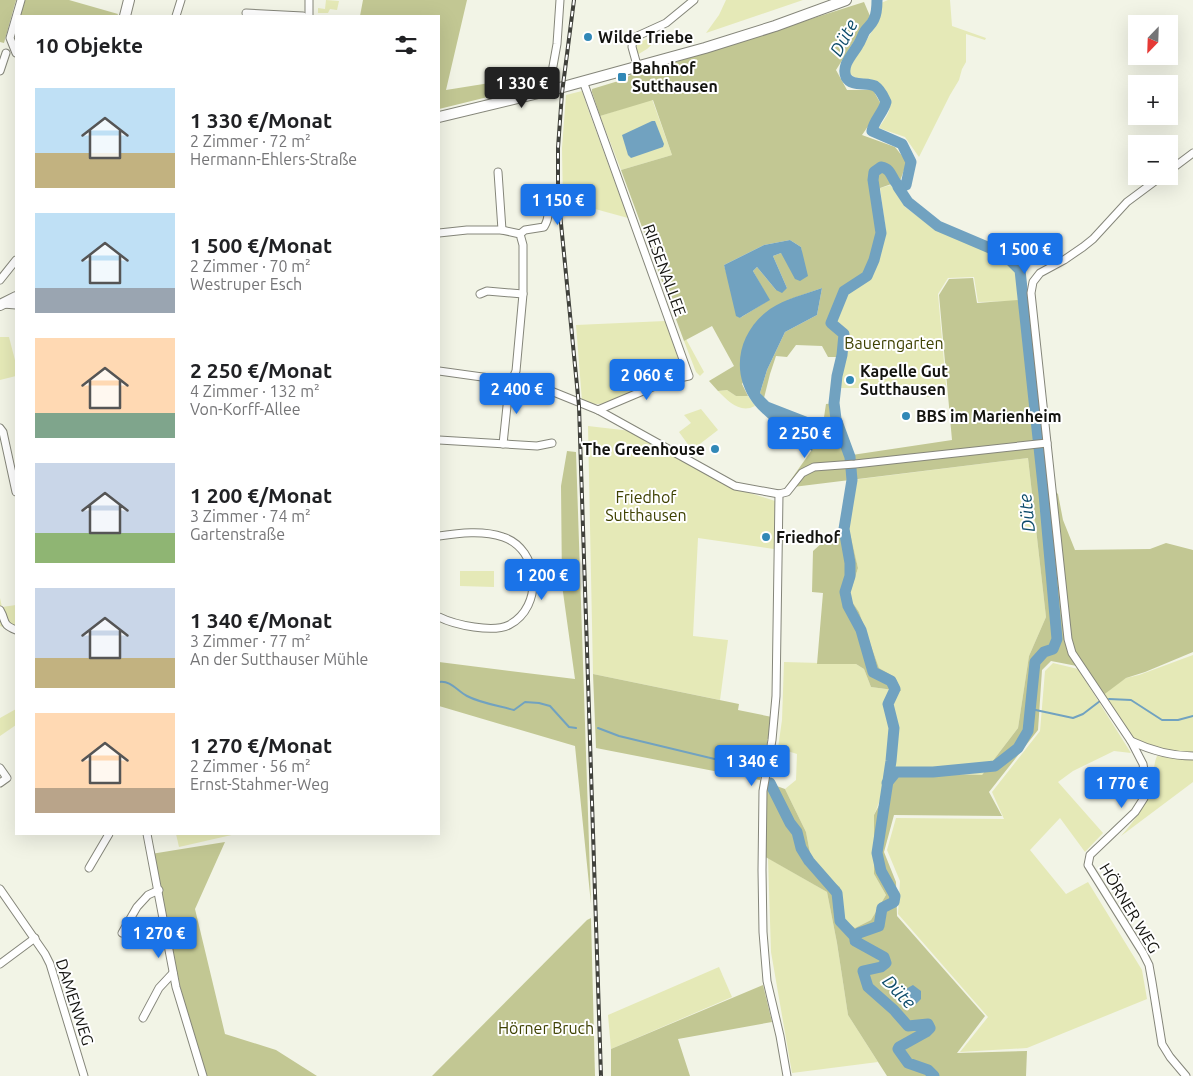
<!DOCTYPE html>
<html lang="de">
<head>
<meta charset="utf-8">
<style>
	:root { --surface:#fff; --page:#f6f6f6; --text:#202124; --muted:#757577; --accent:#1a73e8 }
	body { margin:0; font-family:Ubuntu,sans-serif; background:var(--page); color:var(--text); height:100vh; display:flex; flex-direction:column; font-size:19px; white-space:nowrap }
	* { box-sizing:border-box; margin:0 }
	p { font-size:16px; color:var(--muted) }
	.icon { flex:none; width:28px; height:28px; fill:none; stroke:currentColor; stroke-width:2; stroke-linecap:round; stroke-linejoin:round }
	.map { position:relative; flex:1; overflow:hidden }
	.side { position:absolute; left:15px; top:15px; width:425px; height:820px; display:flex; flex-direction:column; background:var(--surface); border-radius:0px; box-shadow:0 5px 20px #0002 }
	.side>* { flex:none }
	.needle { width:32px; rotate:203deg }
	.fabs { position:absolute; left:1128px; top:15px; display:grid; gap:10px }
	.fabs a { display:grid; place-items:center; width:50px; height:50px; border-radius:0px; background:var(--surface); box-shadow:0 5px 20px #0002; font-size:25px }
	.price { position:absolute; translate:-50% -42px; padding:0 11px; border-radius:5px; background:var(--accent); color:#fff; font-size:16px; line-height:32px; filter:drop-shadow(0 1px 2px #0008) }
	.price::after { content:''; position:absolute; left:50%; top:30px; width:15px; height:11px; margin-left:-8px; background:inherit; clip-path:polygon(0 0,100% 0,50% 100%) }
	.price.active { background:#222; color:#fff }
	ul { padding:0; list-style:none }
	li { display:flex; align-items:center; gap:15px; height:125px; padding:0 20px }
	li span { display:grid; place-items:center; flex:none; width:140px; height:100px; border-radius:0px; color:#555 }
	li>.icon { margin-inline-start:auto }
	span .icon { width:60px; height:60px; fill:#fffc; stroke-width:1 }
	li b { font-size:21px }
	h2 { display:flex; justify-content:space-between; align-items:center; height:60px; padding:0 20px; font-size:21px }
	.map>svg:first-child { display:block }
	.green { fill:#e5e9b7 }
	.forest { fill:#c2c793; fill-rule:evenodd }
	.water { fill:#71a2c0 }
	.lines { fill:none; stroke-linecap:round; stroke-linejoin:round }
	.stream { stroke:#71a2c0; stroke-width:2 }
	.river { stroke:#71a2c0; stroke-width:11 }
	.street-casing { stroke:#85867a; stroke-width:9 }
	.secondary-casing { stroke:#85867a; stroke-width:12 }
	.street { stroke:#fff; stroke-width:7 }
	.secondary { stroke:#fff; stroke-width:10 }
	.rail-casing { stroke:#40413b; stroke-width:4 }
	.rail { stroke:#fff; stroke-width:2; stroke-dasharray:5.5; stroke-linecap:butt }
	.poi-dot { fill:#3188b7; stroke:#fff; stroke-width:2 }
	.labels { text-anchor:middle; stroke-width:4; stroke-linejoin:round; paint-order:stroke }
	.poi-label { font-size:16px; font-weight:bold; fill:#141410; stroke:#fff; text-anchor:start }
	.street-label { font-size:16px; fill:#141410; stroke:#fff }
	.park-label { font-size:16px; fill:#3e4101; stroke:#fff }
	.water-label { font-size:18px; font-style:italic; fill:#0d4c6b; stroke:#fff }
</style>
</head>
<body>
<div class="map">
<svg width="1193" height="1076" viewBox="0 0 1193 1076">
	<rect width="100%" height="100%" fill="#f2f4e6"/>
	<g class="green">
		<polygon points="326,0 339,1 337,10 330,9 328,13 318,13 318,8 325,9"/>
		<polygon points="726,0 803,0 706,33 719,15"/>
		<path d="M 888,0 L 950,0 L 952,26 L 986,38 L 985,40 L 966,34 L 966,62 L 962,69 L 959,80 L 950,95 L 919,157 L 905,137 L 879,128 C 888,113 894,110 886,93 C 884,88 880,83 876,81 C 866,77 860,82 850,74 L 850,67 L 879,20 L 881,3 Z"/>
		<polygon points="661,34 661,36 647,49 637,55 634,43 640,37 642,41"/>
		<polygon points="582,91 588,109 628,218 584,206 563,207 562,148 566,95"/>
		<polygon points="652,99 672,155 621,170 600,116"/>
		<polygon points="891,185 905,207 936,230 1002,258 1017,274 1018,301 978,302 974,277 948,278 938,294 947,396 927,397 926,394 879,395 860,388 837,388 838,376 843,356 845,333 833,322 846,292 868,276 875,261 877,262 886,232 880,188"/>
		<path d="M 665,321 L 684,374 C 656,380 632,395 606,403 C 598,405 590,404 582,401 L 576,325 Z"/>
		<polygon points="0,337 9,337 16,364 16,376 0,380"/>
		<polygon points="686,339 704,372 700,376 696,372 684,341"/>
		<path d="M 727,390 L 736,396 L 748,396 L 755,406 C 740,414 728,401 718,391 Z"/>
		<polygon points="701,409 718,430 692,450 679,432 691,423 684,415"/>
		<polygon points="588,426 631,431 728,486 775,501 774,549 698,538 693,636 728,640 720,700 593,674"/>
		<polygon points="1028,458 1046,617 1029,656 1018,728 982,775 896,772 890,757 887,783 874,815 874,874 886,895 871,920 855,928 844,920 840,887 826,877 810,853 806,832 785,789 796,780 797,754 778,748 782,720 784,662 856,664 864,669 871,687 900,691 895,677 879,668 859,612 849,597 858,568 845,514 852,480"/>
		<polygon points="460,571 494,571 494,587 460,586"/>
		<polygon points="0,598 2,607 16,605 16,632 0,626"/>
		<polygon points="1193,655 1193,756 1176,756 1131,741 1102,696 1112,687 1126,678 1139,675"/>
		<polygon points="1053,663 1078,669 1131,753 1114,751 1073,771 1058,782 1103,833 1085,852 1060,818 1030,850 1066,894 1088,882 1142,970 1147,999 1027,1048 960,1052 988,1017 898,914 900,881 887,850 896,818 1004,819 992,792 1040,731 1045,671"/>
		<polygon points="16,709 16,725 0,736 0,718"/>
		<path d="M 1157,756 L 1193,760 L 1193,782 L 1121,836 C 1133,822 1146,806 1152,788 C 1155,777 1152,768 1157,756 Z"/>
		<polygon points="176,834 236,834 179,847"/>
		<polygon points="768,858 827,892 837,943 848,1015 878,1062 792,1073 771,952"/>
		<polygon points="719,967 732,997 611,1049 608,1015"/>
	</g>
	<g class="forest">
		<polygon points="0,0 16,0 4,43 0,42"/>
		<polygon points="24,0 69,0 118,14 117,16 20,16"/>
		<polygon points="363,0 467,0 446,90 546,74 544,83 439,109 439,16 360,16"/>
		<path d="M 864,2 L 870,16 L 836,70 L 847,90 L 873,90 L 882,106 L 862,135 L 895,147 L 907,162 L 900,181 L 880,188 L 880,223 L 872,258 L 866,274 L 844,290 L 830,322 L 843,335 L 840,357 L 828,357 L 822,346 L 796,345 L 787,357 L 776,356 L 770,374 L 764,398 L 760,393 L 767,370 L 785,332 L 817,315 L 822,288 L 788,300 L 742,384 L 748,396 L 736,396 L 727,390 L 718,391 L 709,381 L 734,366 L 712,326 L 684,341 L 621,170 L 672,155 L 653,100 L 600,116 L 592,92 L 592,89 L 625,79 L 633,73 L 679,61 ZM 790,240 L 801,247 L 803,261 L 781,253 L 773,256 L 787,288 L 776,290 L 757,267 L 753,271 L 769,300 L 740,318 L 724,265 L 764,245 Z"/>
		<polygon points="973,278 977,303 1034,299 1052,456 1055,491 1058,494 1063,520 1075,550 1150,549 1166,543 1193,550 1193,652 1145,672 1126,678 1102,696 1082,667 1051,661 1042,670 1038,730 989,792 1002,816 894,815 884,852 896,882 897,916 985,1016 957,1053 1027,1051 1026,1076 887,1076 848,1015 837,943 827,892 762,855 760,780 596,748 593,674 739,704 738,710 772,717 760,780 785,789 806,832 810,853 826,877 840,887 844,920 855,928 871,920 886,895 874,874 874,815 896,772 982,775 1018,728 1029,656 1046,617 1028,458 785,488 821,437 826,404 836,403 852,455 952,440 939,295 949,279"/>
		<polygon points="567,451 576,452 591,904 575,746 439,706 439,662 575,679 562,585 561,486"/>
		<polygon points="841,526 849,529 858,568 849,597 859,612 879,668 895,677 901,691 871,687 864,669 856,664 817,664 823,593 812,592 813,551"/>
		<polygon points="225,842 195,909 225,1034 276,1050 317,1076 200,1076 151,854"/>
		<polygon points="591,918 595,1076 432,1076 587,920"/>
		<polygon points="763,985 772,1022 678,1039 690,1076 611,1076 611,1049"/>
	</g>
	<g class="water">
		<polygon points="652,121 655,121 664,144 663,147 631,158 628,155 622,135"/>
		<polygon points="790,240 801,247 808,276 800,281 795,279 781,253 773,256 787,288 782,293 776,290 757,267 753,271 770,300 743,316 740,318 736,316 724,265 764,245"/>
		<path d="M 822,288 L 817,315 L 785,332 L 767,370 L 760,393 L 769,402 L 823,423 L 812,451 C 794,437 767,421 753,403 C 730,372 738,332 770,309 C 785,299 805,294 822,288 Z"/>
		<polygon points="913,985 921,991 921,999 916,1004 909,1002 904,990"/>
	</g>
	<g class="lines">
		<g class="stream">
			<path d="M 439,682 C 451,680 457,691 467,696 C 480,703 500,706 514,710 L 525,702 L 539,703 L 550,706 L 569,727 L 576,728"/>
			<polyline points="1109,699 1131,700 1162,720 1178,720 1193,716"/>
			<polyline points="1031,709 1073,718 1083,714 1100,701"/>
			<polyline points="598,728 619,736 752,768"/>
		</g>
		<g class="river">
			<path d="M 877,0 C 877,6 877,13 874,19 C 872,24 868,27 865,31 C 862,36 861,41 858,45 C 853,54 841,65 846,77 C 851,87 867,82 875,86 C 881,90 883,96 886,102 C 883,113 874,120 872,131 L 902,144 L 911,162 L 906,185 L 901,187 C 891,183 894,169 881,167 L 874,172 L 873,180 L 881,233 L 874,260 L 867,276 L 844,291 L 831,323 L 844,334 L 842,355 L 837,376 L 834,403 L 836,419 L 850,457 L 852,480 L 844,529 L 850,563 L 850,576 L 845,592 L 848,606 L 861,630 L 873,672 L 891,681 L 895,689 L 888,704 L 894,728 L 891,761 L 877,853 L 881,871 L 895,896 L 894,902 L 882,908 L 879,926 L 859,933 L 855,937 L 855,941 L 884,957 L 886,963 L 881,967 L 863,971 L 868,987 L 894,1010 L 908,1026 L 928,1024 L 930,1028 L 926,1032 L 899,1047 L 898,1049 L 908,1063 L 928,1070 L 934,1076"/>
			<polyline points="770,783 790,823 797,832 801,848 809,861 837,893 840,921 855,937"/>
			<polyline points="887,783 896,772 933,772 995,766 1018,748 1028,731 1035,662 1044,652 1053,649 1057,639 1044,494 1020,270 1004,254 938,226 908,202 898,187"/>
		</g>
		<g class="street-casing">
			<g id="street">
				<polyline points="246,13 303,16"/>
				<polyline points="176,16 181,0"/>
				<polyline points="309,16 309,0"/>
				<polyline points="16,53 10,38 21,0"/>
				<polyline points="637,65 632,47 633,38 666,23 694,0"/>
				<polyline points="0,71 6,53"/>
				<polyline points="583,81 689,376 669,380 598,410"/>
				<polyline points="552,89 550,83 557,44 560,0"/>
				<polyline points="1169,171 1193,153"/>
				<polyline points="498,172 502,230"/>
				<polyline points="1162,176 1127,202 1093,239 1083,247 1064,260 1040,273 1033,282 1031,293 1068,639 1072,653 1131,741 1143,764 1146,783 1144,798 1135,812 1090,855 1088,865 1143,953 1149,965 1152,982 1162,1044 1170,1057 1186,1076"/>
				<polyline points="439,233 467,230 502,230 520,234 523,245 523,294 516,371 509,387 503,444"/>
				<path d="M 520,234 L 525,230 L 544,227 C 550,217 549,205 544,194"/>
				<polyline points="0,280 16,260"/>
				<polyline points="480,294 487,291 523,294"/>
				<polyline points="3,304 16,305"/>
				<polyline points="439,371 511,381 551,391 598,410 735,486 779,494 787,492 802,473 814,467 855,464 1047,443"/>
				<polyline points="0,428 3,432 16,492"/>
				<polyline points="439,440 537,446 552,443"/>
				<polyline points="779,494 776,696 772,740 763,791 762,870 763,932 767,981 780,1036 787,1076"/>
				<path d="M 439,536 C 459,533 483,530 503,537 C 540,549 544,607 509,625 C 493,633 455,625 439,617"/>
				<path d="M 0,610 C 7,622 1,624 16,630"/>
				<path d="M 1131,741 C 1152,751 1170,756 1193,756"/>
				<polyline points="0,768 7,778 0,783"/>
				<polyline points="147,834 176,987 203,1076"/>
				<polyline points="89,868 109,834"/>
				<polyline points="0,889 45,954 50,964 84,1076"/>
				<polyline points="122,933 137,907 148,895 159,890"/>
				<polyline points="0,964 35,938"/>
				<polyline points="143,1018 159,988 173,973"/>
			</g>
		</g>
		<g class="secondary-casing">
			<g id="secondary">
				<polyline points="125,16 129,0"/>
				<polyline points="439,117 563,87 705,48 775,26 846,0"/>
				<polyline points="0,305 16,297"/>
			</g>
		</g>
		<use href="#street" class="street"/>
		<use href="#secondary" class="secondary"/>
		<g class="rail-casing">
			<polyline id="rail" points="574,0 562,93 558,148 558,193 579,406 601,1076"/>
		</g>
		<use href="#rail" class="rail"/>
	</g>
	<g class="poi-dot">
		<circle cx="588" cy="37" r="5"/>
		<rect x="617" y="72" width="10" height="10" rx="2.5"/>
		<circle cx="850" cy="380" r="5"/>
		<circle cx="906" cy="416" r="5"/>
		<circle cx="715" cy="449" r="5"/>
		<circle cx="766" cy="537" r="5"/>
	</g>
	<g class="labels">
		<g class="poi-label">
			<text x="598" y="43">Wilde Triebe</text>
			<text x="632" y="74">Bahnhof<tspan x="632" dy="18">Sutthausen</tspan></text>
			<text x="860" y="377">Kapelle Gut<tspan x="860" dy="18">Sutthausen</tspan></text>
			<text x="916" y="422">BBS im Marienheim</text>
			<text x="705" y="455" text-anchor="end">The Greenhouse</text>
			<text x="776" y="543">Friedhof</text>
		</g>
		<g class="street-label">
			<text transform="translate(665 270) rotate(70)" y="6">RIESENALLEE</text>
			<text transform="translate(1130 908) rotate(59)" y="6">HÖRNER WEG</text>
			<text transform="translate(75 1002) rotate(72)" y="6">DAMENWEG</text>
		</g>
		<g class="park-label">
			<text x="894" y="349">Bauerngarten</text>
			<text x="646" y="503">Friedhof<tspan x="646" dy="18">Sutthausen</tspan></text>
			<text x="546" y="1034">Hörner Bruch</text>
		</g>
		<g class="water-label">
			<text transform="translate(844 38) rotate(-62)" y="6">Düte</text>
			<text transform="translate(1027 513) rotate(-96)" y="6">Düte</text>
			<text transform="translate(899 992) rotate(46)" y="6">Düte</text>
		</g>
	</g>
</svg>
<div class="fabs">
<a><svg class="needle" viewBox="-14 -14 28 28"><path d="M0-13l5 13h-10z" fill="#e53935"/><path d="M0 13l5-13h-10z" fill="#757577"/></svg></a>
<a>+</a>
<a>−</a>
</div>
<b class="price active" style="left:522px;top:109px">1 330 €</b>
<b class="price" style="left:558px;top:226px">1 150 €</b>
<b class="price" style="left:1025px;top:275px">1 500 €</b>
<b class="price" style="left:647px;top:401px">2 060 €</b>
<b class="price" style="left:517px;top:415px">2 400 €</b>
<b class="price" style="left:805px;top:459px">2 250 €</b>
<b class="price" style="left:542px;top:601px">1 200 €</b>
<b class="price" style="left:752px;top:787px">1 340 €</b>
<b class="price" style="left:1122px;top:809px">1 770 €</b>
<b class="price" style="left:159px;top:959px">1 270 €</b>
<section class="side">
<h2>10 Objekte<svg class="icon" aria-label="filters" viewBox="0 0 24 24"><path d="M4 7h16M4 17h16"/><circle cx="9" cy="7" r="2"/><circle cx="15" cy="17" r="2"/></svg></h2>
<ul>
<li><span style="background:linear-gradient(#bfe0f5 65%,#c2b280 0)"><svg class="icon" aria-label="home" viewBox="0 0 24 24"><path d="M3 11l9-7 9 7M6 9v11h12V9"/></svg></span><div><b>1 330 €/Monat</b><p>2 Zimmer · 72 m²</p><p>Hermann-Ehlers-Straße</p></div></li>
<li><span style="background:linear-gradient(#bfe0f5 75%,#9aa5b1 0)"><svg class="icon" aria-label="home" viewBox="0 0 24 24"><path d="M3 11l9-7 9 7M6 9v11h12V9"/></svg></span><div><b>1 500 €/Monat</b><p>2 Zimmer · 70 m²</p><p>Westruper Esch</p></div></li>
<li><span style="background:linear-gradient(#ffd9b3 75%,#7fa58c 0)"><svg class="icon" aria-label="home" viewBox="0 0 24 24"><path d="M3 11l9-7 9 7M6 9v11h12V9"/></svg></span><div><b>2 250 €/Monat</b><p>4 Zimmer · 132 m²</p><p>Von-Korff-Allee</p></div></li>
<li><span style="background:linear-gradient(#c9d6e8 70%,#8fb573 0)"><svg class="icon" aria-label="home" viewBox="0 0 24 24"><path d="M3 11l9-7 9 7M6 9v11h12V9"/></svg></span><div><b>1 200 €/Monat</b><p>3 Zimmer · 74 m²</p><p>Gartenstraße</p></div></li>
<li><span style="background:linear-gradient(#c9d6e8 70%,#c2b280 0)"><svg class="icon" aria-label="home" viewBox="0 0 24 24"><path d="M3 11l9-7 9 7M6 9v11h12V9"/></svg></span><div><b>1 340 €/Monat</b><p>3 Zimmer · 77 m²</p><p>An der Sutthauser Mühle</p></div></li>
<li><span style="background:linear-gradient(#ffd9b3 75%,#b9a48a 0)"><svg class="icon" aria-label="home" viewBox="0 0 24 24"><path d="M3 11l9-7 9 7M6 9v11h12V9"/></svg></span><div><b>1 270 €/Monat</b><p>2 Zimmer · 56 m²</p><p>Ernst-Stahmer-Weg</p></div></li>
</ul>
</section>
</div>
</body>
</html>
